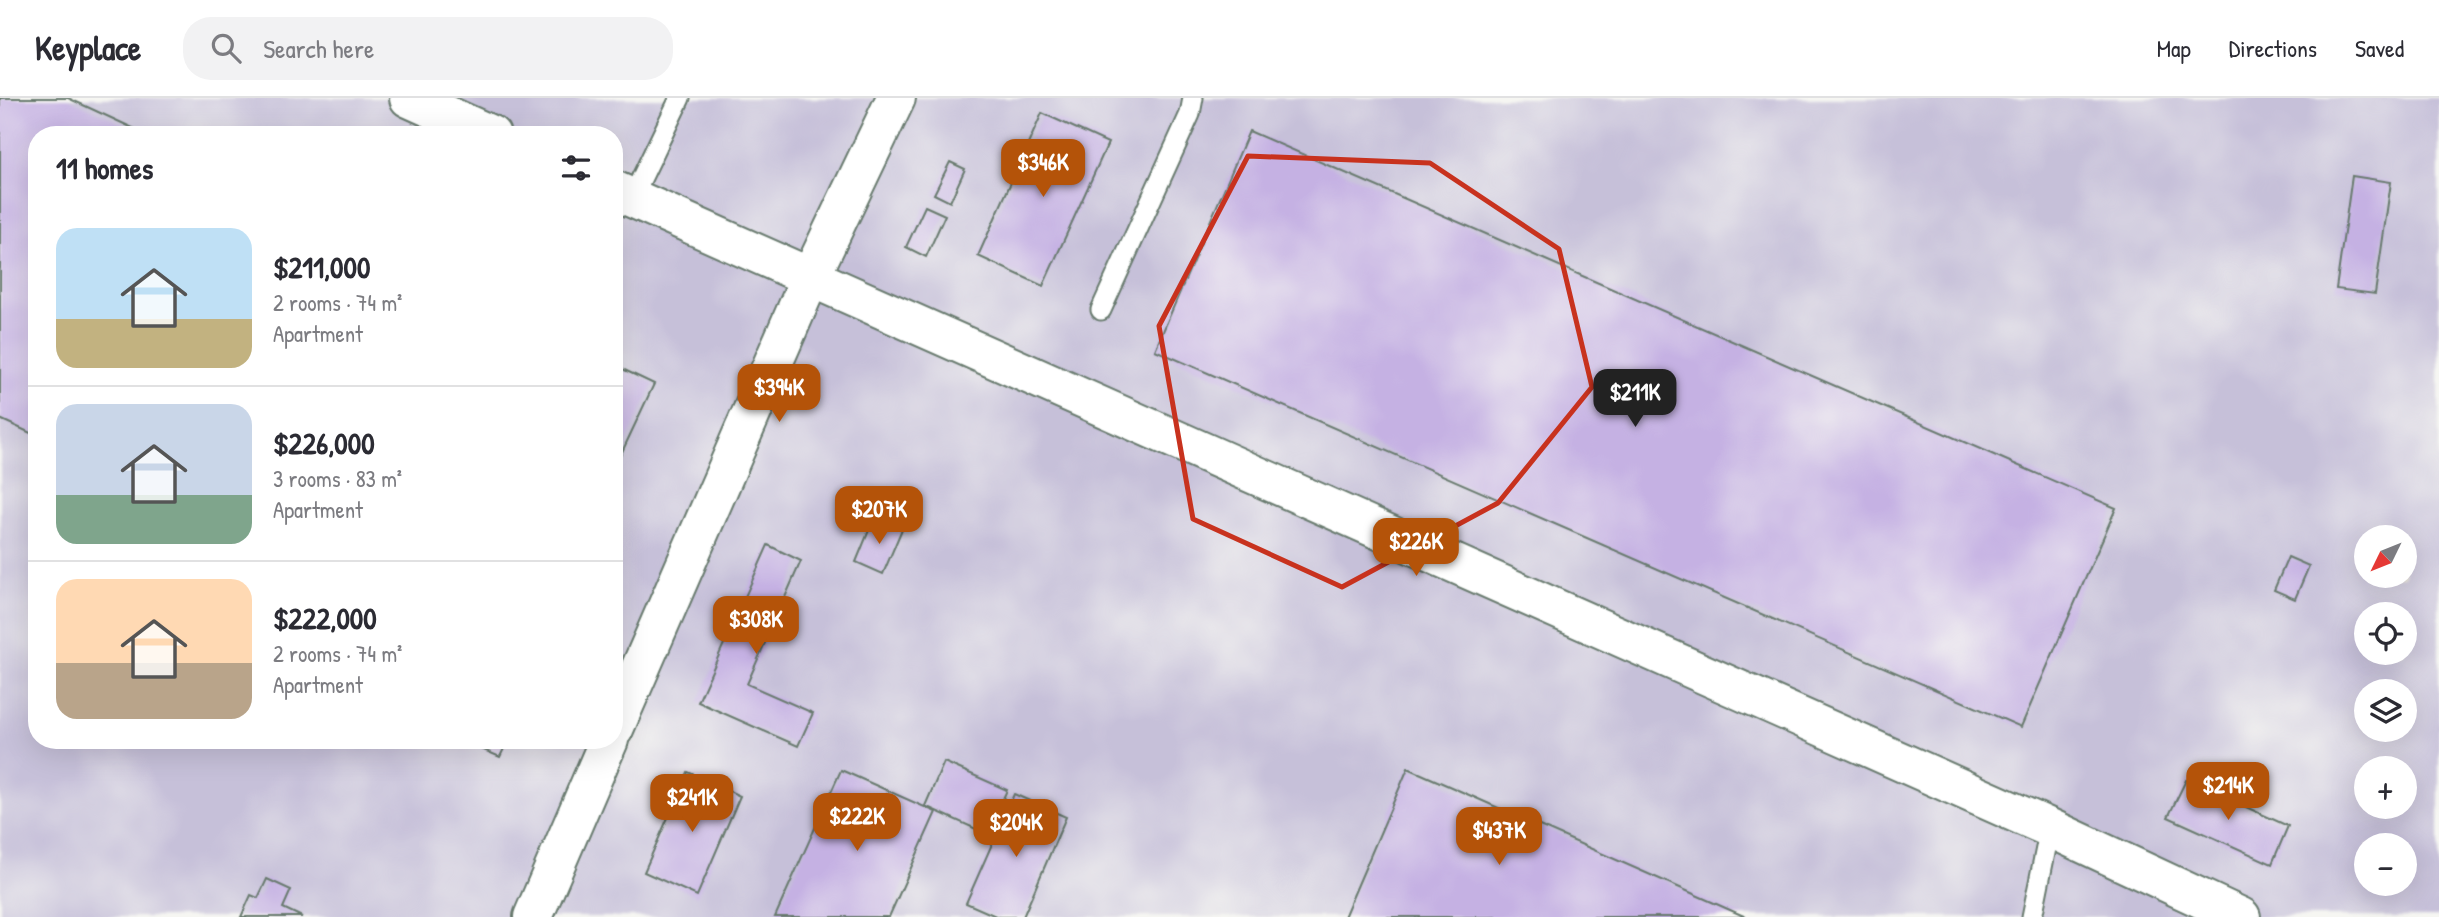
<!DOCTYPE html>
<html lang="en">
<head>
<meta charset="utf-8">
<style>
	:root { --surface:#fff; --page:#f2f2f3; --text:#2b2b33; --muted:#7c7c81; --line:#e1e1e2; --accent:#b45309 }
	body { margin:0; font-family:"Patrick Hand",sans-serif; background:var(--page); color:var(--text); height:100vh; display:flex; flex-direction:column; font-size:26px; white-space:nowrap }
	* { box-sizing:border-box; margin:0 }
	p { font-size:23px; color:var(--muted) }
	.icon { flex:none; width:38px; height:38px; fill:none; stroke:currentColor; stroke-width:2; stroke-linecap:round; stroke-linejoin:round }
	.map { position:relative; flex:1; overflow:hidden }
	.side { position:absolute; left:28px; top:28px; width:595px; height:623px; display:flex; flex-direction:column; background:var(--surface); border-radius:28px; box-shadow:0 7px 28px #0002 }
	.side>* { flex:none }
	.needle { width:46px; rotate:227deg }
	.tools { position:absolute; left:2354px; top:427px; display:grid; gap:14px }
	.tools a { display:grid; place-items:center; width:63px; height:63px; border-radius:50%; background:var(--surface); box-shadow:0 7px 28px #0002; font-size:35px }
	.price { position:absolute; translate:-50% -60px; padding:0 16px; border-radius:14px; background:var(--accent); color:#fff; font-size:23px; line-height:46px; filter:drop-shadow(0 2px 4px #0008) }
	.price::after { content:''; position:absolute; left:50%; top:42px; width:21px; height:16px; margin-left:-10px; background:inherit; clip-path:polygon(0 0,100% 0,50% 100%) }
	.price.selected { background:#222; color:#fff }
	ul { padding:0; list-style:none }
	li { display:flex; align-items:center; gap:21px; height:175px; padding:0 28px }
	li+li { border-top:2px solid var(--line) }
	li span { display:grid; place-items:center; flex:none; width:196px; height:140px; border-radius:21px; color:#555 }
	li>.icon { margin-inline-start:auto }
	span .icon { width:84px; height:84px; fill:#fffc; stroke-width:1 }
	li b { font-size:30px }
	h2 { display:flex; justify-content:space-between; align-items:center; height:84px; padding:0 28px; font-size:30px }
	header { display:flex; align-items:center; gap:42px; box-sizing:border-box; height:98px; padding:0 35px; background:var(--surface); border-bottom:2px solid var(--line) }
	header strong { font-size:33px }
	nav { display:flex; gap:38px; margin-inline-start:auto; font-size:24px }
	.search { width:490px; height:63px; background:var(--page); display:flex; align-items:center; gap:18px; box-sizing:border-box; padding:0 24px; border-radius:28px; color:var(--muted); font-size:26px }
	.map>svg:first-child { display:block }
	.industrial { fill:#c6c0d9; fill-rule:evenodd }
	.building { fill:#c5b1e3 }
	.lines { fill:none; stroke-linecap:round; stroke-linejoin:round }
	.service-casing { stroke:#687a6e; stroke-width:23 }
	.minor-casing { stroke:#687a6e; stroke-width:42 }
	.service { stroke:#fff; stroke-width:19 }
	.minor { stroke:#fff; stroke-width:38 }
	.marked { fill:none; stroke:#c8321e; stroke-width:5; stroke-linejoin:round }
</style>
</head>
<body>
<header>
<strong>Keyplace</strong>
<div class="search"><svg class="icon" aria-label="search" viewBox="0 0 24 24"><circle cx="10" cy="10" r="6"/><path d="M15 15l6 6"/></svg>Search here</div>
<nav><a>Map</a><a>Directions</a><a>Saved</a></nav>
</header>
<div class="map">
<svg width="2439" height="819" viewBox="0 0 2439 819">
	<rect width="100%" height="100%" fill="#f6f6f2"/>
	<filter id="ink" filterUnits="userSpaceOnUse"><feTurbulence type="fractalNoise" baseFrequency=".0143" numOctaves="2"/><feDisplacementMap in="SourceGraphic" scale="14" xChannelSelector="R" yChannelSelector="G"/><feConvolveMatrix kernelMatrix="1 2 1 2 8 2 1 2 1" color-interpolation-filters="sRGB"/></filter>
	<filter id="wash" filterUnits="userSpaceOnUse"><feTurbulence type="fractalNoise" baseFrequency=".00686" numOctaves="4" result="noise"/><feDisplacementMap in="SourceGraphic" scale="28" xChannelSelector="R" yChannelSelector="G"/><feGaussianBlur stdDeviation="1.57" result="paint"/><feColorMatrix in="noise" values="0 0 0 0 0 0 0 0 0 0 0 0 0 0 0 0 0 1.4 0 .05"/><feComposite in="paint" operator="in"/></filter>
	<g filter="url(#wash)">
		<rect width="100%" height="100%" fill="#f1ecda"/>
		<path class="industrial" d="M 0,0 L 2439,0 L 2439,819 L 0,819 ZM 37,37 L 614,37 L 614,642 L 37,642 ZM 2366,439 L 2404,439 L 2404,478 L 2366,478 ZM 2366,516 L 2404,516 L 2404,555 L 2366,555 ZM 2366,593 L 2404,593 L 2404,632 L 2366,632 ZM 2366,670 L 2404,670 L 2404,709 L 2366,709 ZM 2366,747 L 2404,747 L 2404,786 L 2366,786 Z"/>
		<g id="blocks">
			<g class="building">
				<polygon points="0,0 68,0 148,37 37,37 37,338 0,321"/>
				<polygon points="1042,15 1108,45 1043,188 978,158"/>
				<polygon points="1249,33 2116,410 2021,629 1155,252"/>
				<polygon points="950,64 965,71 950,104 934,96"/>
				<polygon points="2352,78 2391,84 2375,196 2336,191"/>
				<polygon points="925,108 945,117 926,159 906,149"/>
				<polygon points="614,267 654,286 614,371"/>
				<polygon points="874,420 902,431 883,476 856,464"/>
				<polygon points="768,447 801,463 747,586 813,615 798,648 698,604"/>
				<polygon points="2288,459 2309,468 2295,501 2274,492"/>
				<polygon points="468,642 508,642 500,659 467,645"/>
				<polygon points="944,664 1007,692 987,736 925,708"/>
				<polygon points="1408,670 1746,819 1344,819"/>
				<polygon points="841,672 936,714 889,819 775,819"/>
				<polygon points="688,674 740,698 697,798 644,774"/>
				<polygon points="2186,682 2288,728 2272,766 2168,719"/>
				<polygon points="1014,696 1066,719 1023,819 998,819 966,805"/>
				<polygon points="267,781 291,792 283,810 302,819 241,819 251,797 258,800"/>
			</g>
		</g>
	</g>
	<g filter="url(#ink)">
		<use href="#blocks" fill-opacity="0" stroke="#687a6e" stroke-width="2"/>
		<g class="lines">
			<g class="service-casing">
				<g id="service">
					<polyline points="632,100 680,0"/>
					<polyline points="1101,212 1190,16 1193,0"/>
					<polyline points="2032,819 2050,730"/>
				</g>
			</g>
			<g class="minor-casing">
				<g id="minor">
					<polyline points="409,0 491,37"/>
					<polyline points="614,92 2050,730 2241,819"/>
					<polyline points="614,631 811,178 896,0"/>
					<polyline points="533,819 609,642"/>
				</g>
			</g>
			<use href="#service" class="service"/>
			<use href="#minor" class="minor"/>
		</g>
	</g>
	<path class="marked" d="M 1248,58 L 1430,65 L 1559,151 L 1592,289 L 1498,405 L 1342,489 L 1193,421 L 1159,228 Z"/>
</svg>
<div class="tools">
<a><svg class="needle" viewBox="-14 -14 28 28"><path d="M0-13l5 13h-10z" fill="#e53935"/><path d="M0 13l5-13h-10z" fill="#7c7c81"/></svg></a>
<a><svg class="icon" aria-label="locate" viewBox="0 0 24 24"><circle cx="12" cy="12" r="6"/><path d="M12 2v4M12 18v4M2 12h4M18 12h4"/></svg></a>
<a><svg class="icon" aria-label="layers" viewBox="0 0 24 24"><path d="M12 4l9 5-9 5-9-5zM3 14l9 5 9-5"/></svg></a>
<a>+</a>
<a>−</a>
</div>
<b class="price" style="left:1043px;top:101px">$346K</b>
<b class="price" style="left:779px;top:326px">$394K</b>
<b class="price selected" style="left:1635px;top:331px">$211K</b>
<b class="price" style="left:879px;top:448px">$207K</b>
<b class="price" style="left:1416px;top:480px">$226K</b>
<b class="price" style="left:756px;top:558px">$308K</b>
<b class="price" style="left:2228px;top:724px">$214K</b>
<b class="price" style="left:692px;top:736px">$241K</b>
<b class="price" style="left:857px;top:755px">$222K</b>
<b class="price" style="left:1016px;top:761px">$204K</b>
<b class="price" style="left:1499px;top:769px">$437K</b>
<section class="side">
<h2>11 homes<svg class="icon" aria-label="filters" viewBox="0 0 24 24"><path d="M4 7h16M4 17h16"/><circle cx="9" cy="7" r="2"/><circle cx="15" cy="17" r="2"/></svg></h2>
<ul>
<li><span style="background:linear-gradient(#bfe0f5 65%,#c2b280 0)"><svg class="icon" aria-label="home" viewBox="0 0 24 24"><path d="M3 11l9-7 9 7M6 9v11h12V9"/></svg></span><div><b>$211,000</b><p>2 rooms · 74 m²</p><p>Apartment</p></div></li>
<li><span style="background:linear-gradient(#c9d6e8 65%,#7fa58c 0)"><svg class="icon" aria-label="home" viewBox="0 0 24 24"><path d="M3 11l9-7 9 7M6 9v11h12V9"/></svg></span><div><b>$226,000</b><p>3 rooms · 83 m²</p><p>Apartment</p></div></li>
<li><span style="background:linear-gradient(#ffd9b3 60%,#b9a48a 0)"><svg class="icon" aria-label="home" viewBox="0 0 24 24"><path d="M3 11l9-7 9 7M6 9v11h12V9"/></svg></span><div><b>$222,000</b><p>2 rooms · 74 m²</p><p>Apartment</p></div></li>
</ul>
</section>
</div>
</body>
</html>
